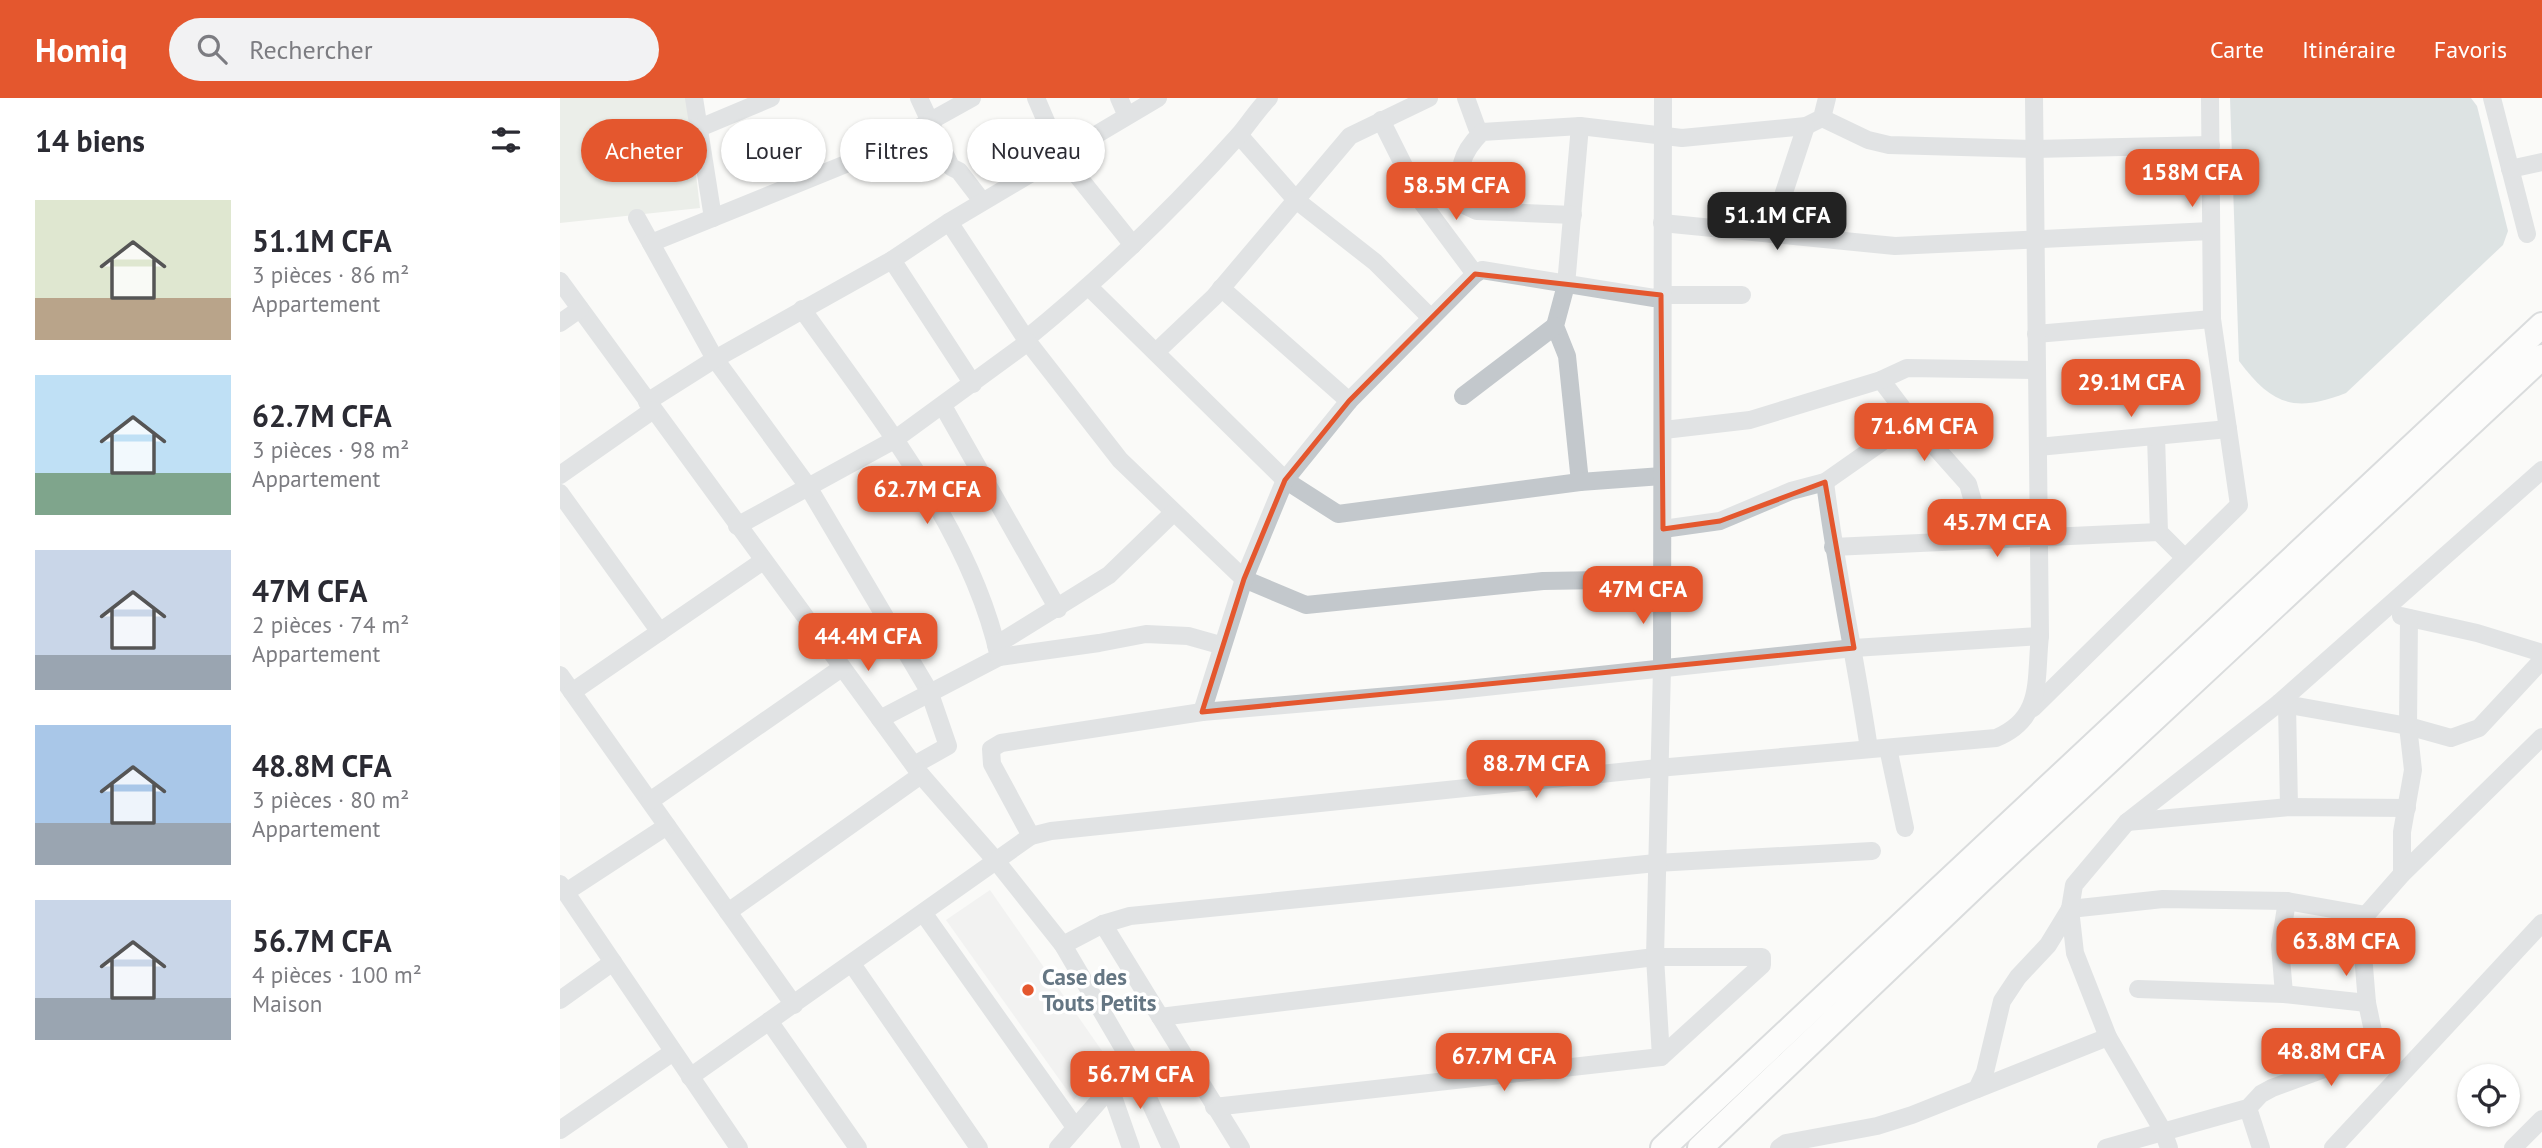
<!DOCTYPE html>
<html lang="fr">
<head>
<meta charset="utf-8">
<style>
	:root { --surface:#fff; --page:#f2f2f3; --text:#2b2b33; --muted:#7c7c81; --accent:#e4572e }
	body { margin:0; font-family:"PT Sans",sans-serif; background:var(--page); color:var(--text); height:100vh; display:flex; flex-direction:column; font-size:26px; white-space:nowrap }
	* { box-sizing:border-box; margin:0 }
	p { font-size:23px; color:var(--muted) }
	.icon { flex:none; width:38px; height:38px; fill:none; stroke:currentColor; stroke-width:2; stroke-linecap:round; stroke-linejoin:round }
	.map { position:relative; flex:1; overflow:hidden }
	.details { display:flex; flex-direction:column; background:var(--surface); width:560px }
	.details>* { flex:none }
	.hud { position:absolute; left:21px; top:21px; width:665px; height:63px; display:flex; gap:14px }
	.fabs { position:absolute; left:1897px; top:966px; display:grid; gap:14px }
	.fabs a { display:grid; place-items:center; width:63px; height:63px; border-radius:50%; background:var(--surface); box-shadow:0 2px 5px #0004; font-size:35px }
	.price { position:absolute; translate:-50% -60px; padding:0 16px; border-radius:14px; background:var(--accent); color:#fff; font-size:23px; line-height:46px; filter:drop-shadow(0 2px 4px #0008) }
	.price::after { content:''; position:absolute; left:50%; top:42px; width:21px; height:16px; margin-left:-10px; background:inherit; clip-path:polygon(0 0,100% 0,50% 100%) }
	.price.current { background:#222; color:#fff }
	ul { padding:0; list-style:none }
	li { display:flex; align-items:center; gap:21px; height:175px; padding:0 35px }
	li span { display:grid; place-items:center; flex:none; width:196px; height:140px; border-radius:0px; color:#555 }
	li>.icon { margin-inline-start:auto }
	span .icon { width:84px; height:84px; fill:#fffc; stroke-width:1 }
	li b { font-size:30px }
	h2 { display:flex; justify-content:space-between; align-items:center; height:84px; padding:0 35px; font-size:30px }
	.pill { padding:0 24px; border-radius:32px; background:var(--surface); box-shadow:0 2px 5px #0004; font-size:24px; line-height:63px }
	.pill.current { background:var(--accent); color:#fff }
	header { display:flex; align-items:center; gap:42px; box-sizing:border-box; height:98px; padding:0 35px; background:var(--accent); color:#fff }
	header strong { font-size:33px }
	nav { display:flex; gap:38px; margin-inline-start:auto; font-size:24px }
	.search { width:490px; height:63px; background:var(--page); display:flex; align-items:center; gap:18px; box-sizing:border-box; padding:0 24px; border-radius:38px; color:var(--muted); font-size:26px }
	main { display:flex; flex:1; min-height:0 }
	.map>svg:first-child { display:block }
	.built { fill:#e8e9e9 }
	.green { fill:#dadfd7 }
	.water { fill:#bbc7cb }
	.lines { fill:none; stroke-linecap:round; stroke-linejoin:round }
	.highway-casing { stroke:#b4b9bd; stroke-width:28 }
	.minor { stroke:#c3c8cc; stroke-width:18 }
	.highway { stroke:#fff; stroke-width:24 }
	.marked { fill:none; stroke:#e4572e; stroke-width:5; stroke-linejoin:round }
	.poi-dot { fill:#e4572e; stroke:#fff; stroke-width:2.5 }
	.labels { text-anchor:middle; stroke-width:7; stroke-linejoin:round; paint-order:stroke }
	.poi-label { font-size:23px; font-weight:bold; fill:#657683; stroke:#fff; text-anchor:start }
</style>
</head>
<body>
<header>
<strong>Homiq</strong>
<div class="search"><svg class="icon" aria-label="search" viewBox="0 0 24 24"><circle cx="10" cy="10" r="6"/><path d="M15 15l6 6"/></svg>Rechercher</div>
<nav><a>Carte</a><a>Itinéraire</a><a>Favoris</a></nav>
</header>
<main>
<section class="details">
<h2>14 biens<svg class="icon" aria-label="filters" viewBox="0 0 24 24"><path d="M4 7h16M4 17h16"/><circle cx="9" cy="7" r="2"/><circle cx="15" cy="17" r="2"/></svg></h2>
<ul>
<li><span style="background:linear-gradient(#dfe7d0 70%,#b9a48a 0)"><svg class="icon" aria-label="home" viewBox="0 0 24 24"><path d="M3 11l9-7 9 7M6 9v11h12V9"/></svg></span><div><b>51.1M CFA</b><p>3 pièces · 86 m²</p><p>Appartement</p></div></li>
<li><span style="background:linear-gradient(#bfe0f5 70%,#7fa58c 0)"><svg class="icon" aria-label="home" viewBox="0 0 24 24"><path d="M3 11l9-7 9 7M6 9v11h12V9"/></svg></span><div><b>62.7M CFA</b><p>3 pièces · 98 m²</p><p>Appartement</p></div></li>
<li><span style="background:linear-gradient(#c9d6e8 75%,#9aa5b1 0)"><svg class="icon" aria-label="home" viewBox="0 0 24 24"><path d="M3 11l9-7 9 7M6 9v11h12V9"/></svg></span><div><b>47M CFA</b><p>2 pièces · 74 m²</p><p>Appartement</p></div></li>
<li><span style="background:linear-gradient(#a9c7e8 70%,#9aa5b1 0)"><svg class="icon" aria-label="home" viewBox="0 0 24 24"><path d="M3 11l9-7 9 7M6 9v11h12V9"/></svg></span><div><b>48.8M CFA</b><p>3 pièces · 80 m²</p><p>Appartement</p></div></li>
<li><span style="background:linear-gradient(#c9d6e8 70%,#9aa5b1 0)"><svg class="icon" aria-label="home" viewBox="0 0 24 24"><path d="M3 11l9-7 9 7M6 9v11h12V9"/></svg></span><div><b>56.7M CFA</b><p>4 pièces · 100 m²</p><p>Maison</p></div></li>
</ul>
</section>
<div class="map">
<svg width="1982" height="1050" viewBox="0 0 1982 1050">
	<rect width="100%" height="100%" fill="#fafaf8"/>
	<polygon class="built" points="430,792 549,963 514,1002 386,822"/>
	<polygon class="green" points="0,0 127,0 140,110 0,125"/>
	<path class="water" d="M 1670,0 L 1911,0 L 1917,8 L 1948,133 L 1943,147 L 1786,295 C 1734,315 1712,307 1679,263 Z"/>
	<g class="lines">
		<g class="highway-casing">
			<g id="highway">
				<polyline points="1103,1050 1982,227"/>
				<polyline points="1140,1050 1423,780 1982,259"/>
			</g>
		</g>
		<g class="minor">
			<polyline points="134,0 153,120"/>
			<polyline points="359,0 391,69 399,73 422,103"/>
			<polyline points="476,0 500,56 573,147"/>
			<polyline points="559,0 566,16"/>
			<polyline points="906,0 917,30 922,34"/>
			<polyline points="1932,0 1967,136"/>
			<polyline points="1262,20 1308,42 1329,47 1474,51 1651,47"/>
			<polyline points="821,22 863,106 915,176"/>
			<polyline points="1020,28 1006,187 995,228 1007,258 1020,384"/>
			<polyline points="137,31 211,0"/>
			<polyline points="679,37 736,102 815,164 871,220"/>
			<polyline points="1950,71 1982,64"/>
			<path d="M 1013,117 L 917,113 L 904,107 C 900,72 896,60 922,34 L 1020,28 L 1122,40 L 1246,28 L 1262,20 L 1267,0"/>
			<polyline points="77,120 155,261 247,387 369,593 388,648 354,667"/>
			<polyline points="389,124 468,244 560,362 684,481 746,507 983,483 1103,481"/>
			<polyline points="1102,125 1335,148 1651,133"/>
			<polyline points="1211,134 1246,28"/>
			<polyline points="91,145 313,55 412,0"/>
			<polyline points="332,162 413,286"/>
			<polyline points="0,183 361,677 437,764 503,847 572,965 611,1050"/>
			<polyline points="529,189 725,382 778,416 1020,384 1102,378"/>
			<polyline points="661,190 789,303"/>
			<path d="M 242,211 C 316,316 411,431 439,559 L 320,621"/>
			<polyline points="0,225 20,211"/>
			<polyline points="1476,236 1652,221"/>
			<path d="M 466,241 C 542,179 614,110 679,37 C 689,25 698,11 709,0"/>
			<polyline points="596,254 654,199 790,38 869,0"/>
			<polyline points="1321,282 1352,323 1408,386 1424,442"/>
			<polyline points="903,298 995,228"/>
			<polyline points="87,304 155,261 332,162 389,124 598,0"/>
			<polyline points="383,308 498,511"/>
			<polyline points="1104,332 1190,322 1321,282 1347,270 1477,272"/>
			<polyline points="1596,338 1599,434 1625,460"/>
			<polyline points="1478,349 1668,331"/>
			<polyline points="0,377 93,312"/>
			<path d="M 1265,384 C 1276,474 1296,562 1309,651"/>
			<polyline points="0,395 100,534"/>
			<polyline points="177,428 334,342 468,244"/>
			<polyline points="1103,431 1160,423 1231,393 1265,384 1352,323"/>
			<polyline points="1273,449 1599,434"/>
			<polyline points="1841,518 1917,535 1982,555"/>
			<polyline points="436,547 549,477 613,415"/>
			<polyline points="439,559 539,545 586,536 628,538 660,547"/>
			<polyline points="0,577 234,907"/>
			<polyline points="12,594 203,463"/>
			<polyline points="1719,605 1848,628 1891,640 1919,630 1982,562"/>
			<polyline points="1727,606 1729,709"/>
			<polyline points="1473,610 1679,407 1652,221 1650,0"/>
			<polyline points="642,614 684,481 725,382 789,303 915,176 922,172 1094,200 1101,197 1182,197"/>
			<polyline points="1328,650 1345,730"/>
			<polyline points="90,703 280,571"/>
			<polyline points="1567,724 1729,709 1847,710"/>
			<polyline points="471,738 432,666 431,651 441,645 642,614 888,593 1294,550 1480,538"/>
			<polyline points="1842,776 1842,734 1853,672 1848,628 1849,520"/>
			<polyline points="0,786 179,1050"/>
			<polyline points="6,794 107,728"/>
			<polyline points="1510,811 1603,801 1727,803 1806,817"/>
			<polyline points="168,814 361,677"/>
			<polyline points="364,816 515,1029"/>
			<polyline points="543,826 681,1050"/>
			<polyline points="503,847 543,826 570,818 1096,765 1312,753"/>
			<polyline points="292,866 419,1050"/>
			<polyline points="1578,891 1724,896 1807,905"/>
			<polyline points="1724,896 1720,847 1727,803"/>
			<polyline points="0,902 53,864"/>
			<polyline points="600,919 1095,859 1202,859 1202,867 1101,959"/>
			<polyline points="209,923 298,1050"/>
			<path d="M 130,979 L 471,738 L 491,733 L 1098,670 L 1436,640 C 1484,620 1475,582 1480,538 L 1474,0"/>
			<polyline points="550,990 571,1050"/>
			<polyline points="1417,991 1425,974 1442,903 1458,879 1488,847 1510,811"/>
			<polyline points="654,1009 1101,959 1095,859 1102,570 1103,0"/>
			<polyline points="1688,1010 1701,1050"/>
			<polyline points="0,1032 113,954"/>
			<polyline points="498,1050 572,965"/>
			<polyline points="1219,1050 1226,1045 1317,1028 1352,1017 1548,939"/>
			<polyline points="1546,1050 1688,1010 1701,996 1712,990 1813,953 1816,947 1807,905 1801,832 1806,817 1842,776 1982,639"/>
			<polyline points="1609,1050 1603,1033 1548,939 1515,855 1510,811 1514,787 1567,724 1719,605 1982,372"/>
			<polyline points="1773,1050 1982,825"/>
			<polyline points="1953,1050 1982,1021"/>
		</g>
		<use href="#highway" class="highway"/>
	</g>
	<path d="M0 0H1982V1050H0ZM 915,176 L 1101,197 L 1103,431 L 1160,423 L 1265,384 L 1294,550 L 642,614 L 684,481 L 725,382 L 789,303 Z" fill="#fafaf8" fill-opacity=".55" fill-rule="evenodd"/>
	<path class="marked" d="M 915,176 L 1101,197 L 1103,431 L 1160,423 L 1265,384 L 1294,550 L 642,614 L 684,481 L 725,382 L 789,303 Z"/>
	<circle class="poi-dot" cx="468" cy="892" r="7"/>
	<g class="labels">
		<g class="poi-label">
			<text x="482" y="887">Case des<tspan x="482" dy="26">Touts Petits</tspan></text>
		</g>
	</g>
</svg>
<div class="fabs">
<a><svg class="icon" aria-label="locate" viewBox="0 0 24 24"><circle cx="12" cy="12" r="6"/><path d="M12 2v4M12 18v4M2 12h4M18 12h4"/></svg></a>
</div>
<b class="price" style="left:1632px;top:111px">158M CFA</b>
<b class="price" style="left:896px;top:124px">58.5M CFA</b>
<b class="price current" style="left:1217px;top:154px">51.1M CFA</b>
<b class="price" style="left:1571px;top:321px">29.1M CFA</b>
<b class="price" style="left:1364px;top:365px">71.6M CFA</b>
<b class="price" style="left:367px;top:428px">62.7M CFA</b>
<b class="price" style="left:1437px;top:461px">45.7M CFA</b>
<b class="price" style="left:1083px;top:528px">47M CFA</b>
<b class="price" style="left:308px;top:575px">44.4M CFA</b>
<b class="price" style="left:976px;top:702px">88.7M CFA</b>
<b class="price" style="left:1786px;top:880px">63.8M CFA</b>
<b class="price" style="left:1771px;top:990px">48.8M CFA</b>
<b class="price" style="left:944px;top:995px">67.7M CFA</b>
<b class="price" style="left:580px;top:1013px">56.7M CFA</b>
<div class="hud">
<a class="pill current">Acheter</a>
<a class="pill">Louer</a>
<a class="pill">Filtres</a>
<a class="pill">Nouveau</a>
</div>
</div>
</main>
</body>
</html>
